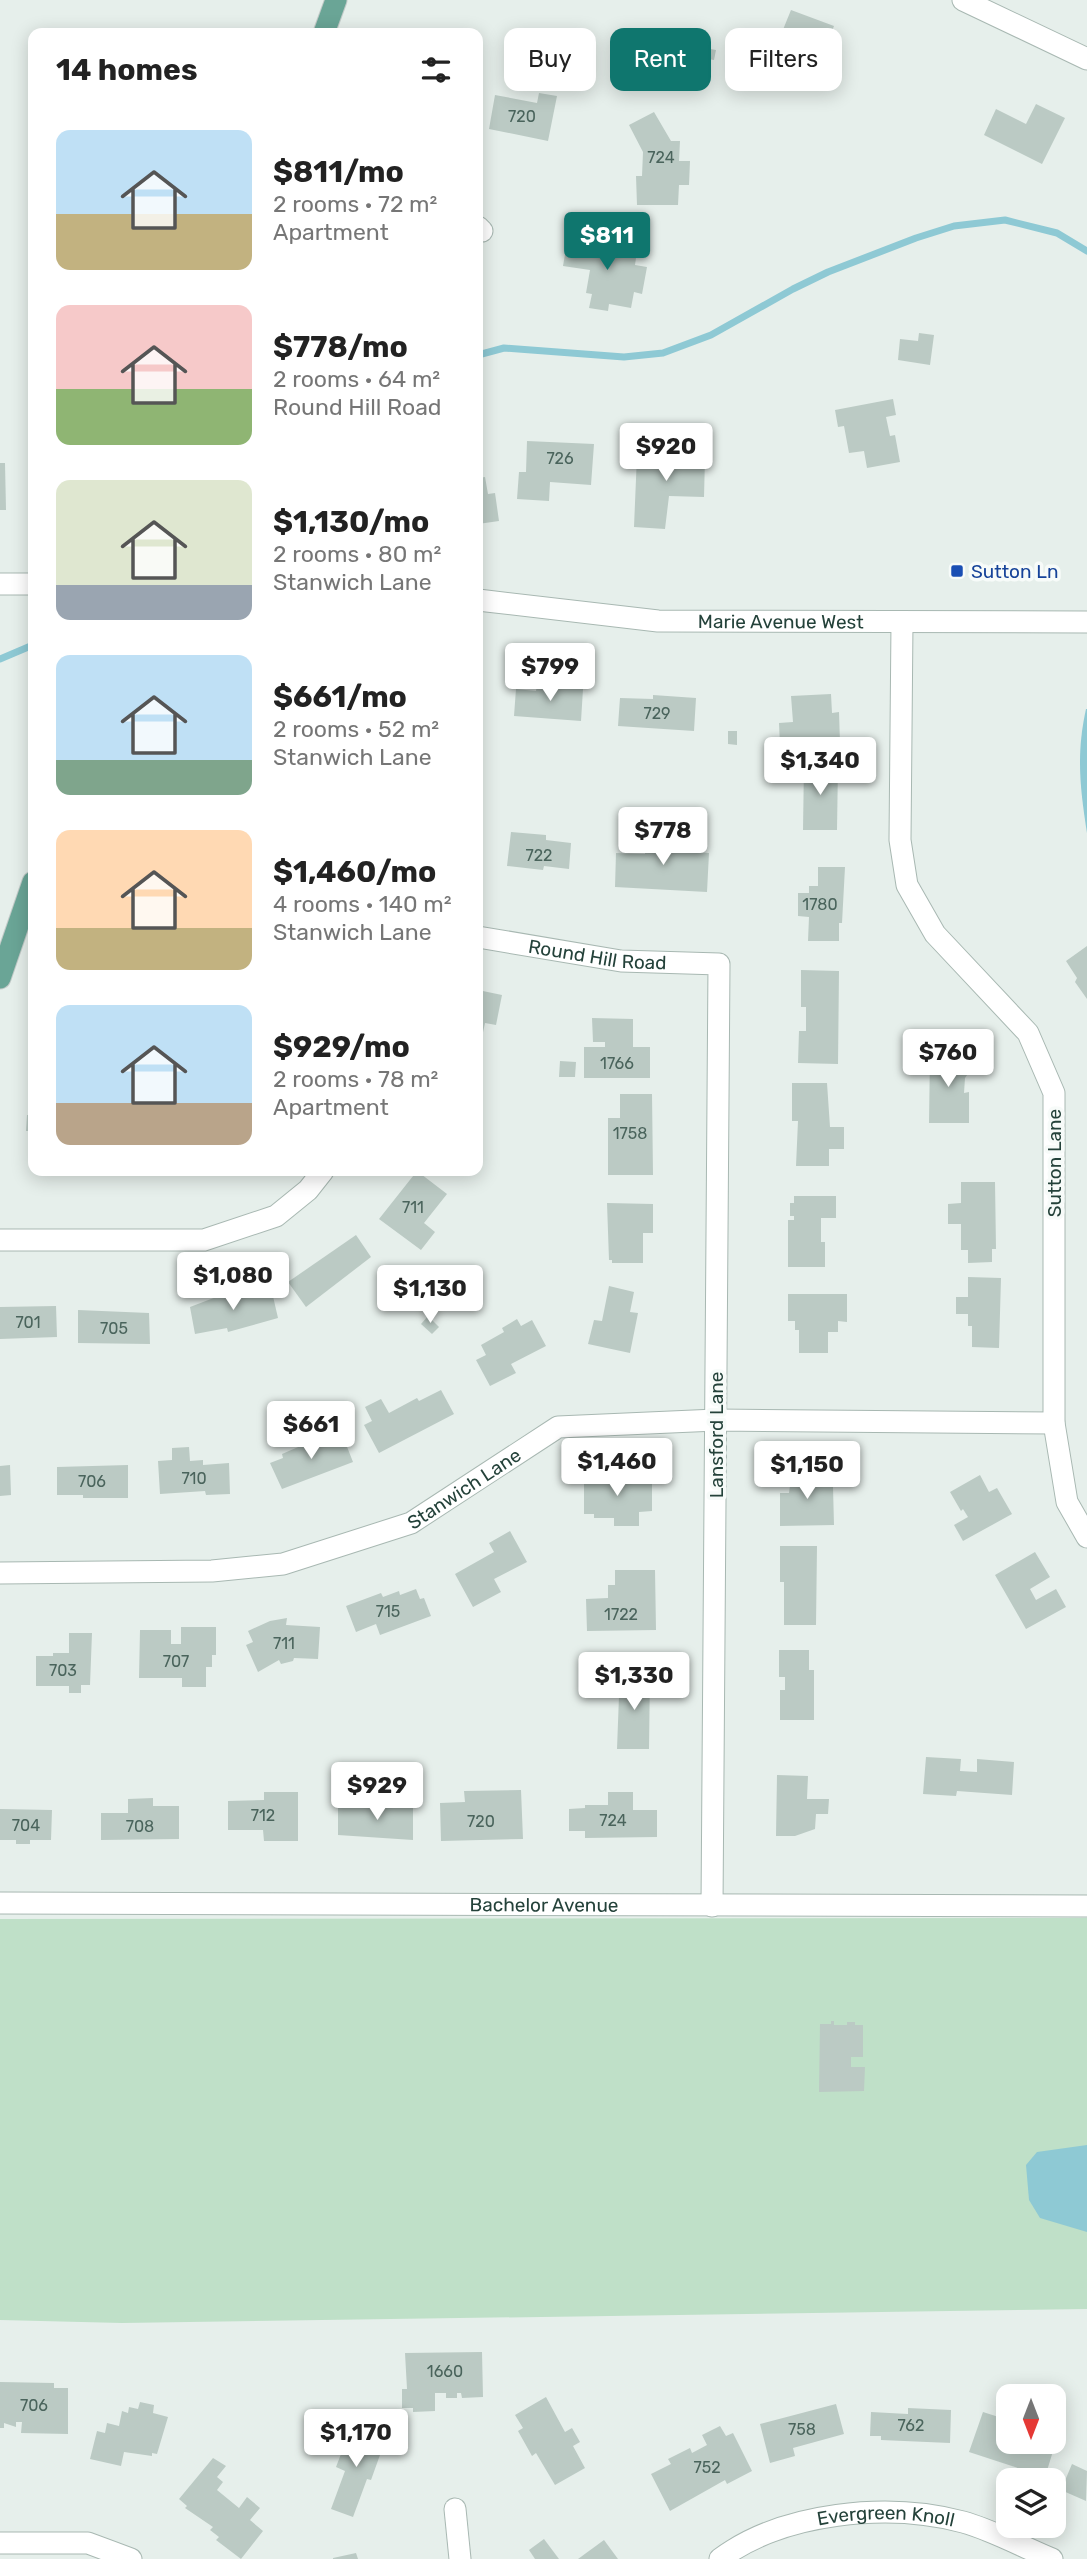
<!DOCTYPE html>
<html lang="en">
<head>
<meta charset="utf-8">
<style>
	:root { --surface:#fff; --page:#f2f2f2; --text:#222; --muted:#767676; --accent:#0f766e }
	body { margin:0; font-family:Rubik,sans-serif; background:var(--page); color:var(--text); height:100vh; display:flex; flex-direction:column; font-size:26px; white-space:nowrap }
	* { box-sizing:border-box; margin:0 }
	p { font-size:23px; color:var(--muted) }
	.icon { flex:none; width:38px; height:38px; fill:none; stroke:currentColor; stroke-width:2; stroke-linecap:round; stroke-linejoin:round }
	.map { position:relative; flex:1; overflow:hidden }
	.sheet { position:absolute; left:28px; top:28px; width:455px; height:1148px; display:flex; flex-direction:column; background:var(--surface); border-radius:14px; box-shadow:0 4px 18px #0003 }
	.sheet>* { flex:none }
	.hud { position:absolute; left:504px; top:28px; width:478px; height:63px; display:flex; gap:14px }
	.needle { width:46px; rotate:180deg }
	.buttons { position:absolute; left:996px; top:2384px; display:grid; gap:14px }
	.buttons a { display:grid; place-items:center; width:70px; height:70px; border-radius:14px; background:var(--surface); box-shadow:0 4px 18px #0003; font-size:35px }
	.price { position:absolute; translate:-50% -60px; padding:0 16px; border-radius:7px; background:#fff; color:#222; font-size:23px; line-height:46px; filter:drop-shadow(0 2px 4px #0008) }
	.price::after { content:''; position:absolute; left:50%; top:42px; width:21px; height:16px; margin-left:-10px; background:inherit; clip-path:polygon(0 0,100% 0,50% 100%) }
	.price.active { background:var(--accent); color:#fff }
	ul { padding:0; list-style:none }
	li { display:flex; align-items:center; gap:21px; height:175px; padding:0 28px }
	li span { display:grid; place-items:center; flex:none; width:196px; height:140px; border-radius:14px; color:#555 }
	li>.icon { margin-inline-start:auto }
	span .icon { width:84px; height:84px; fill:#fffc; stroke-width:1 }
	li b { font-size:30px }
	h2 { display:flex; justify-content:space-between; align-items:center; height:84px; padding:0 28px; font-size:30px }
	.pill { padding:0 24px; border-radius:14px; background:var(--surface); box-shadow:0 4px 18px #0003; font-size:24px; line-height:63px }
	.pill.active { background:var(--accent); color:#fff }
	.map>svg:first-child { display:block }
	.green { fill:#bfe0c8 }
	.water { fill:#8ec9d4 }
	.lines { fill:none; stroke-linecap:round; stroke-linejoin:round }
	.stream { stroke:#8ec9d4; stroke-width:7 }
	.building { fill:#bbcac4 }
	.minor-casing { stroke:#a8b8b2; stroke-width:23 }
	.major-casing { stroke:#c2cac8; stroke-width:23 }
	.minor { stroke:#fff; stroke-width:21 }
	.major { stroke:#6aa596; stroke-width:21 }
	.transit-dot { fill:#1a4fb4; stroke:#f7fbf9; stroke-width:2.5 }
	.labels { text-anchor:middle; stroke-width:7; stroke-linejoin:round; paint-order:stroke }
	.number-label { font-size:16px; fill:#4a645c }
	.transit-label { font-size:19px; fill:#164399; stroke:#f7fbf9; text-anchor:start }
	.street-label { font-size:19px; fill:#24423a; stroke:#f7fbf9 }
</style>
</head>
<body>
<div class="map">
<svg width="1087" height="2559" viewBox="0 0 1087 2559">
	<rect width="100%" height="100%" fill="#e6efeb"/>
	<polygon class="green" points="1087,1918 1087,2309 122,2323 0,2320 0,1919"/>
	<g class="water">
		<path d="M 1086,709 L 1087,709 L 1087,833 C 1080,788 1076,754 1086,709 Z"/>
		<polygon points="1087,2145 1087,2232 1040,2218 1029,2200 1026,2165 1037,2152"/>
	</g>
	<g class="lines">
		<g class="stream">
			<polyline points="478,355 504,348 624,357 663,353 711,335 793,289 828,272 916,238 954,226 1005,220 1057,233 1087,251"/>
			<polyline points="0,659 33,645"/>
		</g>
	</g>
	<g class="building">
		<polygon points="791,10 834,26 820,62 808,57 804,69 793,64 788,75 762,64 774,34 780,37"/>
		<polygon points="587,34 592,34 595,38 596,43 590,47 583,44 583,39"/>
		<polygon points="705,48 716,50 714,60 703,58"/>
		<polygon points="539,93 557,96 548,141 489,129 495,95 537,103"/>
		<polygon points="1036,104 1065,118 1042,164 984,135 996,109 1026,124"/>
		<polygon points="654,112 671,141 680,141 679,161 690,161 689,185 679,185 678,205 637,205 636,176 642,176 643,152 629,125"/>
		<polygon points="568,237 637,251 635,265 647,267 642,294 634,292 631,308 609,304 608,311 589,308 592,294 586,293 590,270 563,266"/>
		<polygon points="919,333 934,335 930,365 898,360 900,339 918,341"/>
		<polygon points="893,399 896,415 886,417 890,436 895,435 900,462 867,468 864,451 849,453 844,426 838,427 835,410"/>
		<polygon points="527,441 594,444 591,485 550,482 549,501 517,499 519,472 526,472"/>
		<polygon points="665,444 692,445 692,457 705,458 704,497 669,496 665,529 634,527 637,455 664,456"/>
		<polygon points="0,463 5,463 6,510 0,510"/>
		<polygon points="485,477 488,494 495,493 499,521 478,524 478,478"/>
		<polygon points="537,685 583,689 581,721 514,716 516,689 536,691"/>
		<polygon points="831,694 832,713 839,712 840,743 780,745 779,723 793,722 791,696"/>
		<polygon points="653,695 696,698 694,731 618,726 620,698 653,699"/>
		<polygon points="728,731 737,731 737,745 728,744"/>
		<polygon points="804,764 838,765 837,830 803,830"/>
		<polygon points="511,832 546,835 546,840 571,843 569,869 544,866 543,870 507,866"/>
		<polygon points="646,832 675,834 674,851 709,853 707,892 615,887 616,853 645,854"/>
		<polygon points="818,867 845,867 842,923 839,923 839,941 808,941 809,917 798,916 798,893 809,893 809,886 818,886"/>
		<polygon points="1087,946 1087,999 1075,982 1077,978 1066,961"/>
		<polygon points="801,970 839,971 838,1064 798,1063 799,1031 806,1031 806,1007 801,1007"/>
		<polygon points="478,990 502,995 496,1025 485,1023 481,1042 478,1041"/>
		<polygon points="592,1018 633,1019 633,1047 650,1047 650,1078 584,1078 584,1047 605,1047 605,1042 593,1042"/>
		<polygon points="947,1046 971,1069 965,1078 964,1093 969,1092 969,1123 929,1123 930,1054 940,1054"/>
		<polygon points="560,1061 576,1062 575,1077 559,1077"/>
		<polygon points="792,1083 827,1083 830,1127 844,1127 844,1149 829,1149 829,1166 796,1166 798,1121 792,1121"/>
		<polygon points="620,1094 652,1094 653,1175 608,1175 608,1118 620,1118"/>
		<polygon points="27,1115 33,1115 33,1131 26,1131"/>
		<polygon points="417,1171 447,1194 424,1223 435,1232 421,1250 379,1219"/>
		<polygon points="961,1182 995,1182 996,1249 992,1249 992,1262 968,1263 968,1250 961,1250 961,1224 948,1224 948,1204 961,1203"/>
		<polygon points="794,1196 836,1196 836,1218 821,1218 821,1242 825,1242 825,1267 788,1267 788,1220 794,1220 794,1216 790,1216 790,1203 794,1203"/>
		<polygon points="607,1203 653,1204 653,1233 643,1233 643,1263 612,1263 612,1260 609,1260"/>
		<polygon points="356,1235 371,1257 306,1307 288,1282"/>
		<polygon points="968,1277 1001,1278 999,1348 972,1347 972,1326 968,1326 968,1314 956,1314 956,1297 968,1297"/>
		<polygon points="609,1286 634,1292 630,1312 638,1313 630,1353 588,1344 594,1320 602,1321"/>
		<polygon points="232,1291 248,1291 249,1295 272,1292 278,1318 228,1332 227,1328 195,1334 190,1307"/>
		<polygon points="788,1294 847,1294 847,1322 838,1321 838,1332 828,1332 828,1353 799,1353 799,1330 795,1330 795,1321 788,1321"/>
		<polygon points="56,1306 57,1337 0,1339 0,1307"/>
		<polygon points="78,1310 149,1313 150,1344 78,1343"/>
		<polygon points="428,1316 439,1327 432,1334 421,1324"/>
		<polygon points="517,1319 521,1326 532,1320 546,1346 511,1364 516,1373 490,1386 476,1360 486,1355 481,1345 504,1332 502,1328"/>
		<polygon points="441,1390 454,1414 379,1453 364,1425 372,1421 365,1407 381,1399 389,1413 417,1398 419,1401"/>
		<polygon points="342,1434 353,1462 282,1489 270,1463 283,1458 282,1454 319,1438 321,1443"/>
		<polygon points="189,1447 190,1461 203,1460 203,1465 229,1463 230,1494 206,1495 205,1491 160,1494 158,1461 172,1460 172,1448"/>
		<polygon points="10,1465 11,1495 0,1496 0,1466"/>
		<polygon points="128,1465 128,1498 83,1498 83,1495 57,1495 57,1467"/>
		<polygon points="825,1470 825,1487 833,1487 834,1525 780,1526 780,1493 789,1493 792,1471"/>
		<polygon points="584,1472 610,1472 610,1480 652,1480 652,1511 639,1512 639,1526 614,1526 614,1518 594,1518 594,1514 584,1514"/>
		<polygon points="980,1475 989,1492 997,1488 1012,1514 963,1541 954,1525 968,1517 963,1509 961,1511 950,1492"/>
		<polygon points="510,1531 527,1562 494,1579 501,1592 473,1607 455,1574 494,1552 489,1543"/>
		<polygon points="780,1546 817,1546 816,1625 784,1625 784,1582 780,1582"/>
		<polygon points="1035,1552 1050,1577 1030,1589 1036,1600 1056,1589 1066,1607 1026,1629 995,1575"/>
		<polygon points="615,1570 655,1570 656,1630 587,1631 586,1599 608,1598 608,1585 615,1585"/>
		<polygon points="416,1589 420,1599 424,1598 431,1616 380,1635 376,1624 356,1632 346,1606 381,1593 383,1597 399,1591 400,1595"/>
		<polygon points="287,1618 286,1625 320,1627 318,1659 294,1658 293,1661 281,1664 279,1660 258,1672 246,1645 253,1642 248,1631 270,1621"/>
		<polygon points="181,1627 216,1627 216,1655 212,1655 212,1667 206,1667 206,1687 182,1687 182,1678 139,1678 140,1630 171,1630 171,1644 181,1644"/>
		<polygon points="69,1633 92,1633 90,1685 81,1685 81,1693 69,1693 69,1686 36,1686 36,1656 53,1656 53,1653 69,1653"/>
		<polygon points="779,1650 809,1650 809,1670 814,1670 814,1720 780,1720 780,1690 785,1690 785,1677 779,1677"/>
		<polygon points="623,1672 650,1672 649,1749 617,1749 619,1696 623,1696"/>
		<polygon points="926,1757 961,1759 960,1771 977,1772 977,1759 1014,1762 1012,1795 957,1791 956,1796 923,1794"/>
		<polygon points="777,1775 808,1776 807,1799 829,1799 828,1814 816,1814 815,1829 795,1836 776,1836"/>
		<polygon points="521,1790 523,1839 441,1841 440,1803 465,1802 464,1791"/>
		<polygon points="264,1792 298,1792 298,1841 264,1841 263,1830 228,1830 228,1801 264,1800"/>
		<polygon points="608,1792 633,1792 633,1810 657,1810 657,1837 585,1838 585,1831 569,1831 569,1809 585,1808 585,1805 608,1805"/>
		<polygon points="153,1798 153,1806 179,1806 179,1839 101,1840 101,1813 128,1813 128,1799"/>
		<polygon points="338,1807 413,1807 413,1840 338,1835"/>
		<polygon points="0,1809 52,1810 51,1840 30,1840 30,1844 16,1844 16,1840 0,1840"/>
		<polygon points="831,2021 834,2021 834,2025 847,2025 847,2022 855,2022 855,2025 863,2025 863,2057 851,2057 851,2067 865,2067 864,2091 819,2092 820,2024 831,2024"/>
		<polygon points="482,2352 483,2397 462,2398 461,2393 457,2393 457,2398 446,2398 446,2393 435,2393 435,2411 413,2412 413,2408 402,2408 402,2389 407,2389 405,2353"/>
		<polygon points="0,2382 54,2383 54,2388 68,2388 68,2434 21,2433 22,2422 16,2422 16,2427 4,2423 4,2428 0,2428"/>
		<polygon points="546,2397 565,2432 572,2428 580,2442 573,2446 585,2468 555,2485 536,2453 532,2456 518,2431 523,2428 515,2415"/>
		<polygon points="140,2402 154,2405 153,2413 168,2417 157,2454 152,2453 152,2456 124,2452 121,2466 90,2459 97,2431 105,2433 107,2423 119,2426 122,2411 128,2413 129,2407 138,2409"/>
		<polygon points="836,2404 844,2434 793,2448 795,2456 770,2463 760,2424"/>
		<polygon points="908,2408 951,2410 950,2443 881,2440 881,2436 870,2436 871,2412 908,2414"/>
		<polygon points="983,2412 1008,2420 1008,2441 1033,2441 1054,2448 1045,2477 969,2452"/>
		<polygon points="720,2426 726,2436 733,2433 752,2471 727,2484 725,2480 670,2511 651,2474 671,2464 668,2459 690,2448 692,2453 707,2445 702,2435"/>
		<polygon points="351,2428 385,2441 371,2480 367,2479 353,2517 331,2509 345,2471 336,2467"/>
		<polygon points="213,2458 226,2466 217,2477 223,2482 217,2490 239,2508 247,2497 260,2508 250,2520 263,2531 241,2559 216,2540 219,2537 210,2530 213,2527 185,2508 187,2506 179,2499"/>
		<polygon points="1072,2464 1087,2471 1086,2501 1061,2490"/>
		<polygon points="544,2539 559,2559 535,2559 529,2550"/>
		<polygon points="604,2540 618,2559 578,2559"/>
		<polygon points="356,2553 358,2559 333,2559 333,2558"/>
	</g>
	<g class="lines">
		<g class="minor-casing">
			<g id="minor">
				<polyline points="963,0 1087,59"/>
				<polyline points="478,227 482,231"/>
				<polyline points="0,584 33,584"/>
				<path id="s1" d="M 478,600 L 658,621 L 1087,622"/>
				<polyline points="902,623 900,840 907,885 935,934 1028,1033 1054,1093 1054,1423 1067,1502 1087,1537"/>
				<path id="s2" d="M 478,937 L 621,961 L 719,964 L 712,1906"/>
				<polyline points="0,1240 204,1240 276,1216 308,1190 323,1171"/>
				<path id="s3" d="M 0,1573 L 212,1571 L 283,1564 L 411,1523 L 558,1427 L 716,1420 L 1054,1423"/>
				<path id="s4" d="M 0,1903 L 1087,1906"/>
				<polyline points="455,2509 460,2559"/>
				<polyline points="0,2543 88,2543 131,2559"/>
				<path id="s5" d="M 720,2559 C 783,2512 888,2502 963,2522 C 990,2529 1025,2548 1052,2559"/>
			</g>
		</g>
		<g class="major-casing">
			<g id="major">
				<polyline points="324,33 336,0"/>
				<polyline points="0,978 33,882"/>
			</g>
		</g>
		<use href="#minor" class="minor"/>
		<use href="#major" class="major"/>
	</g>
	<rect class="transit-dot" x="950" y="564" width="14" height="14" rx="3.5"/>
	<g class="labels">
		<g class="number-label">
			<text x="522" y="122">720</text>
			<text x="661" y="163">724</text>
			<text x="560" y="464">726</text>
			<text x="657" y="719">729</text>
			<text x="539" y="861">722</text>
			<text x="820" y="910">1780</text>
			<text x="617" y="1069">1766</text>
			<text x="630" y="1139">1758</text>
			<text x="413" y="1213">711</text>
			<text x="28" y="1328">701</text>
			<text x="114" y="1334">705</text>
			<text x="194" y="1484">710</text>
			<text x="92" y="1487">706</text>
			<text x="388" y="1617">715</text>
			<text x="621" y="1620">1722</text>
			<text x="284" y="1649">711</text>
			<text x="176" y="1667">707</text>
			<text x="63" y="1676">703</text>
			<text x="263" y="1821">712</text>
			<text x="613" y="1826">724</text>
			<text x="481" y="1827">720</text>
			<text x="26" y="1831">704</text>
			<text x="140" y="1832">708</text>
			<text x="445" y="2377">1660</text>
			<text x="34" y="2411">706</text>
			<text x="911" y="2431">762</text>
			<text x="802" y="2435">758</text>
			<text x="707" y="2473">752</text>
		</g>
		<g class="transit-label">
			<text x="971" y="578">Sutton Ln</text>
		</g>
		<g class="street-label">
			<text dy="7" stroke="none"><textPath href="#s1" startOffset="304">Marie Avenue West</textPath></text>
			<text dy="7" stroke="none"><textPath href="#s2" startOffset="121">Round Hill Road</textPath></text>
			<text transform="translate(1054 1163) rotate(-90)" y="7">Sutton Lane</text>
			<text transform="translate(716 1435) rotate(-90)" y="7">Lansford Lane</text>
			<text dy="7" stroke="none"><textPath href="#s3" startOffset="481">Stanwich Lane</textPath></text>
			<text dy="7" stroke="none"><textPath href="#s4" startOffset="544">Bachelor Avenue</textPath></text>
			<text dy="7" stroke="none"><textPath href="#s5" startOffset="175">Evergreen Knoll</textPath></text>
		</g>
	</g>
</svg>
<div class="buttons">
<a><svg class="needle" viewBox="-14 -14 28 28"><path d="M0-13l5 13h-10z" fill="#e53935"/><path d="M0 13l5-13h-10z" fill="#767676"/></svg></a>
<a><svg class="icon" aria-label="layers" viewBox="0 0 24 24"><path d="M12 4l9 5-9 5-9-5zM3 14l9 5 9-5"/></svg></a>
</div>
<b class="price active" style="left:607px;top:272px">$811</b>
<b class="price" style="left:666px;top:483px">$920</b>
<b class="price" style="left:550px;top:703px">$799</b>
<b class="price" style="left:820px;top:797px">$1,340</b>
<b class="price" style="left:663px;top:867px">$778</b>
<b class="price" style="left:948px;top:1089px">$760</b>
<b class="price" style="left:233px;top:1312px">$1,080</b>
<b class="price" style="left:430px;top:1325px">$1,130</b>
<b class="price" style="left:311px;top:1461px">$661</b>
<b class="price" style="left:617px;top:1498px">$1,460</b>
<b class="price" style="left:807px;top:1501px">$1,150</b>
<b class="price" style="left:634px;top:1712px">$1,330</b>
<b class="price" style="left:377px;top:1822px">$929</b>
<b class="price" style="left:356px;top:2469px">$1,170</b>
<div class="hud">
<a class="pill">Buy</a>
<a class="pill active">Rent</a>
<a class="pill">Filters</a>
</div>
<section class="sheet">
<h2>14 homes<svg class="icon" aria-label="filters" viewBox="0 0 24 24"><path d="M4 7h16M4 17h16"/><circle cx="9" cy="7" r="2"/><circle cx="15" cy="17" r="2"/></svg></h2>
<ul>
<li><span style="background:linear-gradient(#bfe0f5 60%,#c2b280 0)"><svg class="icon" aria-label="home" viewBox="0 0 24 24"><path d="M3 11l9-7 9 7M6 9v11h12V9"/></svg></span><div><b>$811/mo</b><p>2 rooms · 72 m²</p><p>Apartment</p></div></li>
<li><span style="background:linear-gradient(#f6c9c9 60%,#8fb573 0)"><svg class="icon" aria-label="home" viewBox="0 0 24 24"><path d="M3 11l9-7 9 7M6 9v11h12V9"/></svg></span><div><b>$778/mo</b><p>2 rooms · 64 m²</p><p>Round Hill Road</p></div></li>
<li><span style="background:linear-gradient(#dfe7d0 75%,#9aa5b1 0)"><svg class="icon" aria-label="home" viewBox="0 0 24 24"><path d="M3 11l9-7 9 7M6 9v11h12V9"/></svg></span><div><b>$1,130/mo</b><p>2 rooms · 80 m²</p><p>Stanwich Lane</p></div></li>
<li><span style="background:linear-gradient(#bfe0f5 75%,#7fa58c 0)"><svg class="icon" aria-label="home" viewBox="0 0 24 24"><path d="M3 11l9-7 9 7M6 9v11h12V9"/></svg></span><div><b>$661/mo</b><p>2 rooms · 52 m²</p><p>Stanwich Lane</p></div></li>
<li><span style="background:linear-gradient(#ffd9b3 70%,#c2b280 0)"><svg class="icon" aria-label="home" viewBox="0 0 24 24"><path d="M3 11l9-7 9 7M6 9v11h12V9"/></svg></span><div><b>$1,460/mo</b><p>4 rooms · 140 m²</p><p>Stanwich Lane</p></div></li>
<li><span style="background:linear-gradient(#bfe0f5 70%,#b9a48a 0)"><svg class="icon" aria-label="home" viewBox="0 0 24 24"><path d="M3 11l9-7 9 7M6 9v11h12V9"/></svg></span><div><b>$929/mo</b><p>2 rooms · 78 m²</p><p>Apartment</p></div></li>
</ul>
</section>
</div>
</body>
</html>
